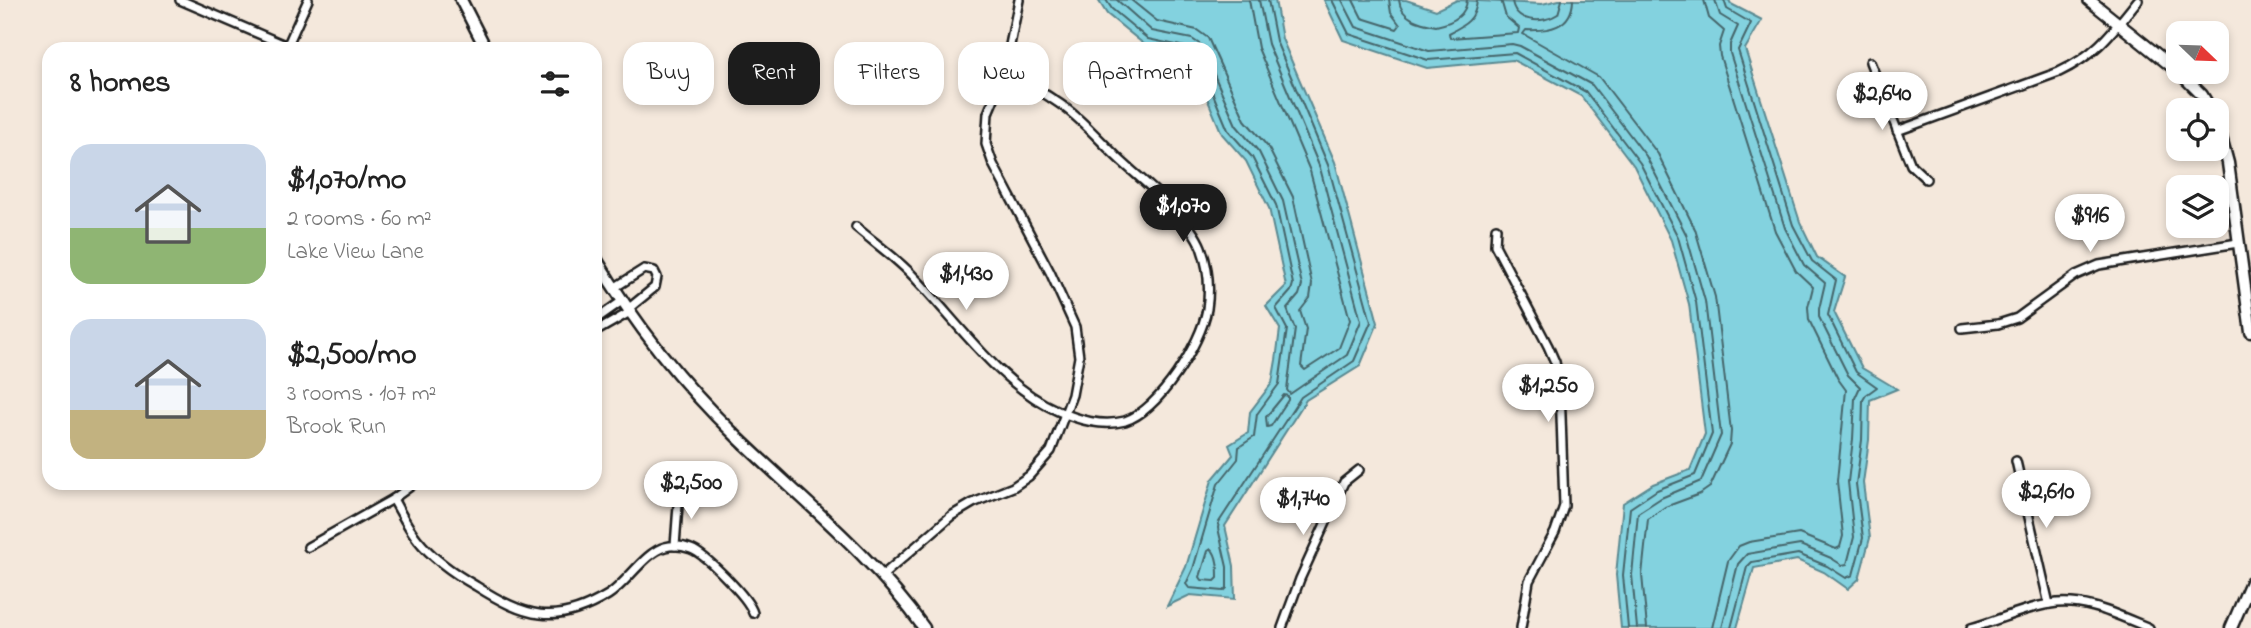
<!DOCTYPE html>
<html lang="en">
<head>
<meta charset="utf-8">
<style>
	:root { --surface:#fff; --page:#f6f6f6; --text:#222; --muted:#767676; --accent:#1c1c1c }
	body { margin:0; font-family:"Indie Flower",sans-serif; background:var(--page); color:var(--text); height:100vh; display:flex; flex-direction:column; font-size:26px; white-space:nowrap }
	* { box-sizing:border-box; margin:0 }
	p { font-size:23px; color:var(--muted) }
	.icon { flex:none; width:38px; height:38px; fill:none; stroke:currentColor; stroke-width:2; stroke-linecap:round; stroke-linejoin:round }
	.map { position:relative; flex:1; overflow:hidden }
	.sheet { position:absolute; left:42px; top:42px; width:560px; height:448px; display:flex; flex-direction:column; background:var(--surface); border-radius:21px; box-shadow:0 4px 10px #0003 }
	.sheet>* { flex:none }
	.guide { position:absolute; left:623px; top:42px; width:665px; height:63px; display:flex; gap:14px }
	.needle { width:46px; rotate:113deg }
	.controls { position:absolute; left:2166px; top:21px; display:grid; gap:14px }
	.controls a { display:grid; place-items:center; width:63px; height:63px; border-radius:14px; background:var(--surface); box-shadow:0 4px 10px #0003; font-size:35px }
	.price { position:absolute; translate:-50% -60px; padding:0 16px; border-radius:24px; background:#fff; color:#222; font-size:23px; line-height:46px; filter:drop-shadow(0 2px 4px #0008) }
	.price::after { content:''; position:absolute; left:50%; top:42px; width:21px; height:16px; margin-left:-10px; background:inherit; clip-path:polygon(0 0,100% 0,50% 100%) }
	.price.active { background:var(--accent); color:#fff }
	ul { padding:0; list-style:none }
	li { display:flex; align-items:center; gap:21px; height:175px; padding:0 28px }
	li span { display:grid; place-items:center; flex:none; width:196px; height:140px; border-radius:21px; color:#555 }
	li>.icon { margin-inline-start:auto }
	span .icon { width:84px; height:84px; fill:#fffc; stroke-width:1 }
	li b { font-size:30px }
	h2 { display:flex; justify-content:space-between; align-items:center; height:84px; padding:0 28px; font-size:30px }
	.pill { padding:0 24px; border-radius:21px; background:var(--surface); box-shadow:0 4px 10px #0003; font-size:24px; line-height:63px }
	.pill.active { background:var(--accent); color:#fff }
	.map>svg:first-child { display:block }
	.water { fill:#83d2df; stroke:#5a8991; stroke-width:2 }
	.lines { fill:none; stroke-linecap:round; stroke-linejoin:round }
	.shore { stroke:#45656a; stroke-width:2 }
	.street-casing { stroke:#1c1c1c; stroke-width:12 }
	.secondary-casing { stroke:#1c1c1c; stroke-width:15 }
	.street { stroke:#fff; stroke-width:7 }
	.secondary { stroke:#fff; stroke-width:10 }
</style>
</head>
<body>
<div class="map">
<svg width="2251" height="628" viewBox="0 0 2251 628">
	<rect width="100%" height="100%" fill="#f4e8dc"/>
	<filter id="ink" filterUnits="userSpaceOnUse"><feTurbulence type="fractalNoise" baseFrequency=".0143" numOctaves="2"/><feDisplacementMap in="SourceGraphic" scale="14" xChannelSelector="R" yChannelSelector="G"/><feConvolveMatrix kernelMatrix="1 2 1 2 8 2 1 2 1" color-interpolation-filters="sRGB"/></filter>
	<g filter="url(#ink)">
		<g class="water">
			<polygon points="1098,0 1275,0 1282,39 1335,162 1378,323 1360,366 1306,400 1225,526 1234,566 1235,599 1190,595 1167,606 1186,567 1212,480 1233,455 1229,445 1248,433 1250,412 1272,383 1276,360 1280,329 1266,306 1286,286 1269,208 1246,161 1222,134 1189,55 1145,45 1107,14"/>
			<polygon points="1324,0 1406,0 1436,10 1457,0 1542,4 1559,0 1729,0 1731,4 1762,20 1745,49 1800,222 1817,257 1845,277 1834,312 1862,368 1897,389 1870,400 1869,440 1863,483 1870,538 1859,579 1848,589 1824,572 1797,560 1754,568 1737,628 1621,628 1616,575 1623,503 1653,484 1690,470 1705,434 1689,304 1671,240 1634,166 1581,96 1513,60 1427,68 1343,40"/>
		</g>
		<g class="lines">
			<g class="shore">
				<polyline points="1106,0 1112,9 1148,39 1190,48 1195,51 1228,130 1252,157 1276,205 1293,284 1291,291 1276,308 1287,329 1279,384 1257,414 1254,437 1239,447 1238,459 1218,484 1193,569 1186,584 1189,588 1224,591 1227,588 1227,567 1218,528 1219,522 1301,397 1354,361 1371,322 1328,165 1276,41 1268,0"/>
				<polyline points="1117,0 1152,31 1192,39 1201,45 1236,125 1259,152 1283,201 1302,285 1299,295 1287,309 1295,329 1287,390 1290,394 1347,355 1361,321 1320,168 1268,44 1259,0"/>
				<polyline points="1131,0 1157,21 1197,30 1208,38 1245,120 1268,147 1293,197 1312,284 1310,298 1300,311 1306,329 1301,366 1305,370 1339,348 1350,320 1310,171 1258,48 1249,0"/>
				<polyline points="1332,0 1349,34 1428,60 1515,53 1586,92 1640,163 1678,237 1696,302 1712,434 1695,475 1657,490 1630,508 1623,575 1628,628"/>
				<polyline points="1342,0 1356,27 1429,51 1512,44 1520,46 1592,85 1646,156 1686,234 1705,301 1721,435 1701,481 1661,498 1638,513 1632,575 1637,628"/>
				<polyline points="1353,0 1362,18 1397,29 1400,25 1391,13 1389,0"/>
				<path d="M 1399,0 C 1401,19 1420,23 1436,26 C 1451,23 1466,16 1467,0"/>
				<path d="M 1477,0 C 1476,19 1465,25 1449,33 L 1450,38 L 1518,33 L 1519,28 L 1506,17 L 1501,0"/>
				<path d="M 1512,0 C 1514,22 1542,25 1558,14 L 1562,0"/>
				<path d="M 1573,0 C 1572,28 1548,31 1526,30 L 1523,34 L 1599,77 L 1658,154 L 1695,229 L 1715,297 L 1731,431 L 1730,444 L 1710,487 L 1700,494 L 1665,507 L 1648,519 L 1642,575 L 1647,628"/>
				<polyline points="1704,0 1709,18 1724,31 1719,46 1720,56 1775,231 1796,271 1813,287 1808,307 1809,320 1838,379 1846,390 1837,481 1843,536 1840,547 1836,549 1799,534 1749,542 1739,546 1728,561 1712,628"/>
				<polyline points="1715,0 1720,15 1738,26 1730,44 1730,53 1785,228 1804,265 1825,283 1819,309 1819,317 1848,375 1860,387 1855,398 1853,439 1848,482 1854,537 1847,564 1842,565 1831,558 1800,545 1747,554 1738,564 1722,628"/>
				<polyline points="1724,0 1727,9 1751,23 1738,50 1793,225 1812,261 1836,280 1828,315 1856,372 1877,387 1866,395 1863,400 1862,440 1856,484 1863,538 1853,575 1846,578 1827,566 1798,554 1752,562 1747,567 1731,628"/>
				<polygon points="1284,395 1288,396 1288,400 1271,426 1267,427 1266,417"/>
				<path d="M 1211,549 C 1218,555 1218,569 1218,578 L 1215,581 L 1202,580 L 1200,577 L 1208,551 Z"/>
			</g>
			<g class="street-casing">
				<g id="street">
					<polyline points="180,0 287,46"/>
					<polyline points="286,49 308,0"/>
					<polyline points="1870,62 1911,165 1926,179"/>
					<path d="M 1897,131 L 2059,72 C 2097,54 2112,32 2138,0"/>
					<path d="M 856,227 C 876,244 898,259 916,279 C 959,324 1000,385 1058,411 C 1079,420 1102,427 1125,421 C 1159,410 1201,344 1207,309 C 1210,289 1208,266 1201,247 C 1189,216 1142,181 1118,158 C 1099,140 1082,119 1060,104 C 1043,92 1024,82 1004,75"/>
					<polyline points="1496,228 1495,245 1548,346 1555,362 1560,386 1564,506 1555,532 1529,581 1521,628"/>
					<polyline points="614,288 644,269 654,271 657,277 655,287 628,309"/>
					<polyline points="595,320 622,301"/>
					<polyline points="1962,328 1998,324 2017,318 2076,275 2099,265 2238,243"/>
					<polyline points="595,332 630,312"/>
					<polyline points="2016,461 2049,604"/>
					<path d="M 393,499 C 401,513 408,528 418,540 C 433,559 455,574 476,586 C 525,617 555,627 608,595 C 626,584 645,552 665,547 C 673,545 683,546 691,549 C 705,554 749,598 753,613"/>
					<polyline points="675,546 679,492"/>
					<polyline points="308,547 393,499 415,483"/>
					<polyline points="882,576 951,516 973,503 1013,487 1029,476 1051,451 1072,395 1079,357 1075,327 1050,272 993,164 986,144 988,113 1004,75 1019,0"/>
					<polyline points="1282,628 1300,579 1344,482 1359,470"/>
					<path d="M 1971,628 C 1997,621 2023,608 2050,604 C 2085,598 2117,615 2149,628"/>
				</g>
			</g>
			<g class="secondary-casing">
				<g id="secondary">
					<polyline points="461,0 486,49"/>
					<polyline points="2089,0 2180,73 2202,95 2211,110"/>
					<polyline points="2217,122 2228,163 2251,332"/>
					<path d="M 595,257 C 634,323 682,384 737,437 C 801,499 872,555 924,628"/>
					<polyline points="2231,628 2251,582"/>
				</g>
			</g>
			<use href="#street" class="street"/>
			<use href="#secondary" class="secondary"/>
		</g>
	</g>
</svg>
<div class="controls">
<a><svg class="needle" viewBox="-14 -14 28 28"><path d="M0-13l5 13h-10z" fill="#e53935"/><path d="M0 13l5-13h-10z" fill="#767676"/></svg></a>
<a><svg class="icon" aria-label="locate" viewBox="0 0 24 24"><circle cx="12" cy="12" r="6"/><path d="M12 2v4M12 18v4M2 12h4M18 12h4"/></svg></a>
<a><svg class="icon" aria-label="layers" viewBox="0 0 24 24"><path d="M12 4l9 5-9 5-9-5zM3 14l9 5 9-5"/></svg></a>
</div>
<b class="price" style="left:1882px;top:132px">$2,640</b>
<b class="price active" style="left:1183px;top:244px">$1,070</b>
<b class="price" style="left:2090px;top:254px">$916</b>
<b class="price" style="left:966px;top:312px">$1,430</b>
<b class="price" style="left:1548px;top:424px">$1,250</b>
<b class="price" style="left:691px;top:521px">$2,500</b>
<b class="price" style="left:2046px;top:530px">$2,610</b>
<b class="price" style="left:1303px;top:537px">$1,740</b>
<div class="guide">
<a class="pill">Buy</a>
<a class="pill active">Rent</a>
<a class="pill">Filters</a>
<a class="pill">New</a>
<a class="pill">Apartment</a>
</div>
<section class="sheet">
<h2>8 homes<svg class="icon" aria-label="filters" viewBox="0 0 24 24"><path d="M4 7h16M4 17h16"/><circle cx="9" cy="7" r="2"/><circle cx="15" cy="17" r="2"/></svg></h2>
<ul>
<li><span style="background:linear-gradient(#c9d6e8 60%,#8fb573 0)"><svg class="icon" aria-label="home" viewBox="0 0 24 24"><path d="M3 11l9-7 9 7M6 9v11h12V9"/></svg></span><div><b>$1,070/mo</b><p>2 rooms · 60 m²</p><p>Lake View Lane</p></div></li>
<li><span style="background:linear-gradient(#c9d6e8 65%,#c2b280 0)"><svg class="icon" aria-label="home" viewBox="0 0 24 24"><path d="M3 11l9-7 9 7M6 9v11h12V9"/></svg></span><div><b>$2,500/mo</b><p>3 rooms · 107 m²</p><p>Brook Run</p></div></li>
</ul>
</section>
</div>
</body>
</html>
